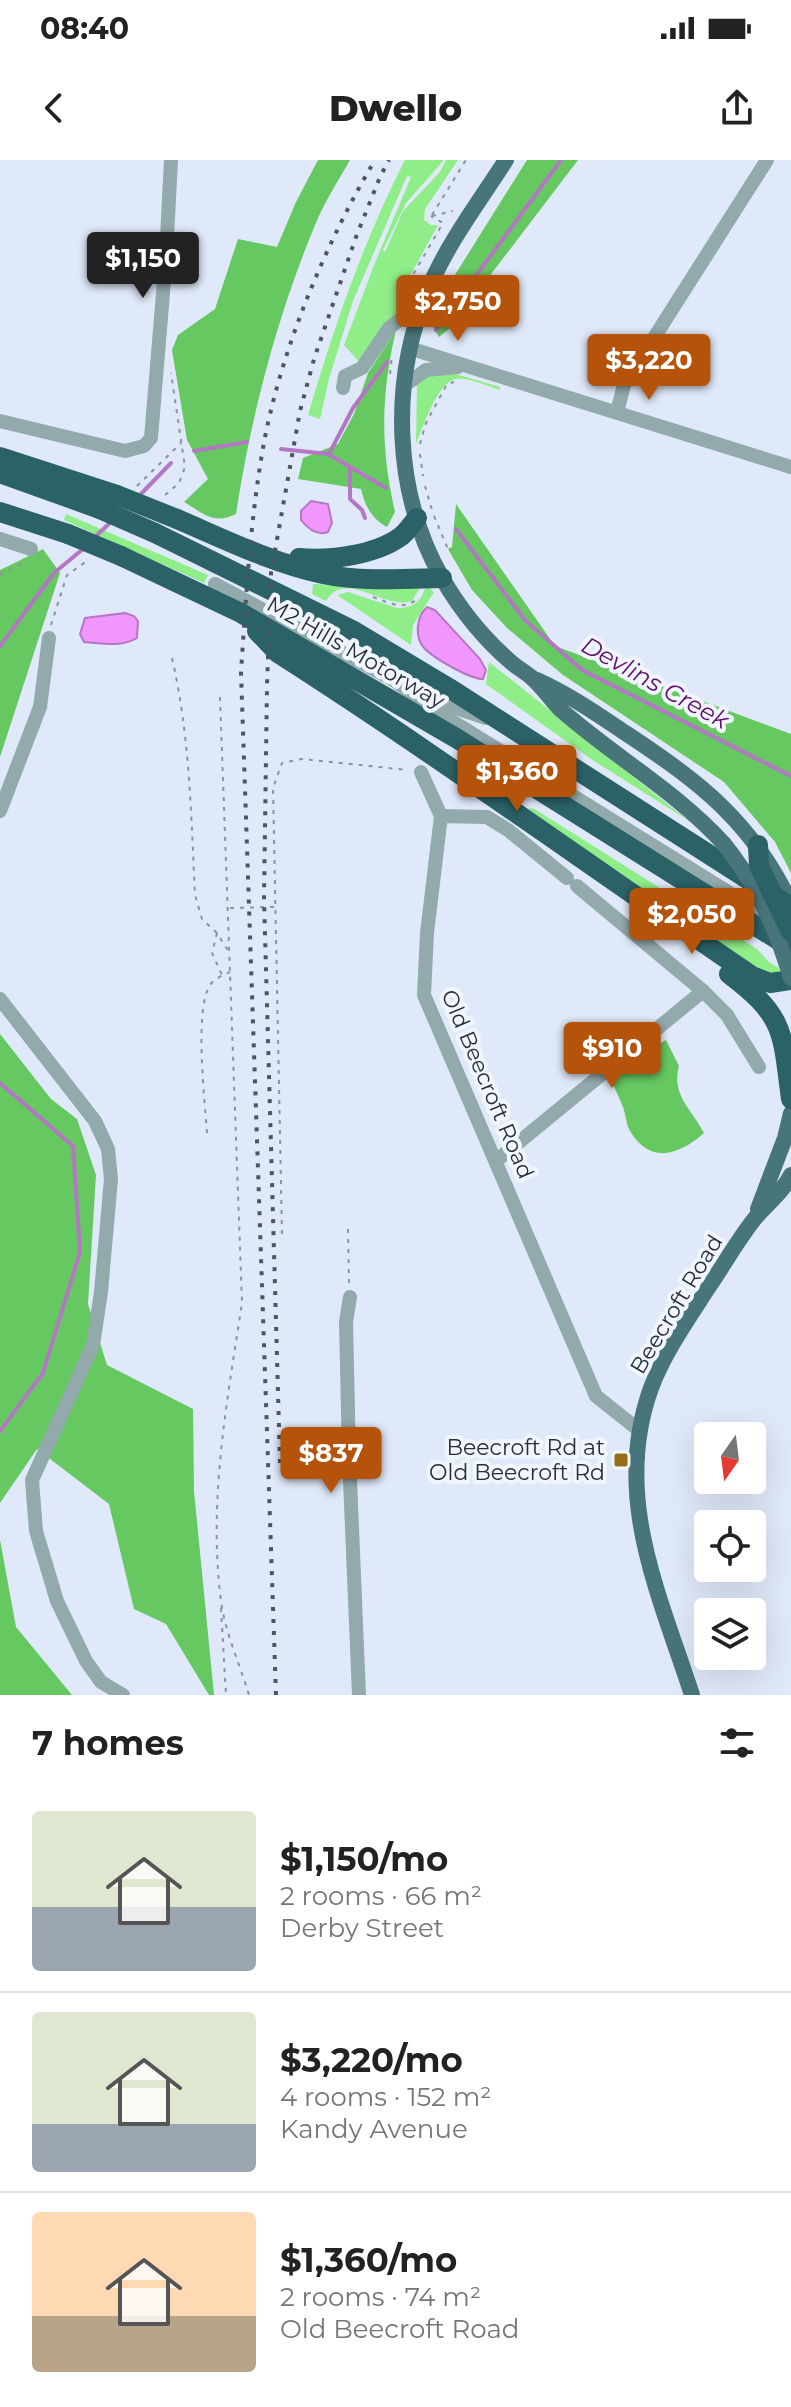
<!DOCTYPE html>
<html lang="en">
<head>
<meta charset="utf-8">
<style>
	:root { --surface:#fff; --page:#f2f2f2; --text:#222; --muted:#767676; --line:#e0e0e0; --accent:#b45309 }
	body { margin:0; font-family:Montserrat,sans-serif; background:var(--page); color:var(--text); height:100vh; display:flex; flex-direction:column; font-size:30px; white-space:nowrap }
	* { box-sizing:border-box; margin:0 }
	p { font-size:26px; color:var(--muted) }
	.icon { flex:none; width:44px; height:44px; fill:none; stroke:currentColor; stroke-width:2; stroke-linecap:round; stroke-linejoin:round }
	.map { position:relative; height:1535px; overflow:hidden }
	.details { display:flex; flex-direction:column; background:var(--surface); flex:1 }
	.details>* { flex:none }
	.needle { width:52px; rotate:194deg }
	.controls { position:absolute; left:694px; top:1262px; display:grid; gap:16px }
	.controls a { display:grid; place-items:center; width:72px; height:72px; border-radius:8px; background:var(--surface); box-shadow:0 8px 32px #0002; font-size:40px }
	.price { position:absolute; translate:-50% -68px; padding:0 18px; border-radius:8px; background:var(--accent); color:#fff; font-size:26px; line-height:52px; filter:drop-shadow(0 2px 4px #0008) }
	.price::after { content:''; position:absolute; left:50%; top:48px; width:24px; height:18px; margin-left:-12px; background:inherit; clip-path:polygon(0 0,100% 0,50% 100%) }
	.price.current { background:#222; color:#fff }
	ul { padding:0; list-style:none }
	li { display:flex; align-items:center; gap:24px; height:200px; padding:0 32px }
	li+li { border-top:2px solid var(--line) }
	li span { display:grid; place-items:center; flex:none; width:224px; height:160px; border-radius:8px; color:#555 }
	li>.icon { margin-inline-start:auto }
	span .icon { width:96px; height:96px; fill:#fffc; stroke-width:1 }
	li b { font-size:34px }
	h2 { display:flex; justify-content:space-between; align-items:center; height:96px; padding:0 32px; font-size:34px }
	.status { display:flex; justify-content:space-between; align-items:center; height:56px; padding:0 40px; background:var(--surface); direction:ltr }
	.status svg { height:22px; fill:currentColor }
	header { display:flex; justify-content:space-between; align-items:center; height:104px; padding:0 32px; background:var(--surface); font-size:36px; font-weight:800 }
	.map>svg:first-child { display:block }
	.green { fill:#8fee88 }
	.forest { fill:#66c861 }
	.water { fill:#f096fc; stroke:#b377c3; stroke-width:2 }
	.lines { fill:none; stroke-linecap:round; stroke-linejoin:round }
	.stream { stroke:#b377c3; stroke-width:4 }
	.path { stroke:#8b93a3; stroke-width:2; stroke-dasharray:4 6; stroke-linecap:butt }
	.minor { stroke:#92aaac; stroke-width:14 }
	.major { stroke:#487579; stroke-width:16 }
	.highway { stroke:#2a6267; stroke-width:20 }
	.rail { stroke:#4d5565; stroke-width:4; stroke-dasharray:4 8; stroke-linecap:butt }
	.major-bridge { stroke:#487579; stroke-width:16 }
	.highway-bridge { stroke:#2a6267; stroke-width:20 }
	.poi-dot { fill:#956f18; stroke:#f1f6fe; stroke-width:3 }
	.labels { text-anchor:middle; stroke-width:8; stroke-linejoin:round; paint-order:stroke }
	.street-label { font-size:22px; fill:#262e3d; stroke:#f1f6fe }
	.poi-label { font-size:22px; fill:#262e3d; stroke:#f1f6fe; text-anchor:end }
	.water-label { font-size:24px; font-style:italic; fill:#620e6d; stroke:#f1f6fe }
</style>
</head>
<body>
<div class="status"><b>08:40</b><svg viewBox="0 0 49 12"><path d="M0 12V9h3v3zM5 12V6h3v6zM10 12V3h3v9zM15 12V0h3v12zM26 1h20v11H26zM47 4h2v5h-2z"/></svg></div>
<header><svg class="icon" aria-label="back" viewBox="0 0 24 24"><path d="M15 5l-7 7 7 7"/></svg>Dwello<svg class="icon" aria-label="share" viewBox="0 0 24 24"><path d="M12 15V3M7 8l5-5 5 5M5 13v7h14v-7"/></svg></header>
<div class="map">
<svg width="791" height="1535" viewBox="0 0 791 1535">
	<rect width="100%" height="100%" fill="#e0e9f9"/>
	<g class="green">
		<path d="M 405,0 L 444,0 L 406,43 L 383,90 L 385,92 L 403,51 L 440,12 L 446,0 L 458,0 L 425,49 L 424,60 L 431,65 L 438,65 L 409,118 L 401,152 L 360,203 L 344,185 L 374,105 L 411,17 L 407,16 L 353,141 L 329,219 L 320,259 L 308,255 C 334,167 363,82 405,0 Z"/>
		<path d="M 449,212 L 500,227 L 500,230 C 487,226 468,217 456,219 C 437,222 423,268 416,284 L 417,224 L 423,217 Z"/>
		<polygon points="66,354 208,415 204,423 64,360"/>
		<path d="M 313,424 L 420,428 L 412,441 C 384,451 346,408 326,441 L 312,434 Z"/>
		<path d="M 426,425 L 434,432 L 413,465 L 411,485 L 337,435 L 348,432 L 397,448 C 414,448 422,441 426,425 Z"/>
		<polygon points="489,502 689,661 594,601 486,524"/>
		<polygon points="533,648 757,789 769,802 779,808 779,813 771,814 757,810 526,649"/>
	</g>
	<g class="forest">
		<path d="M 318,0 L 350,0 C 338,21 324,43 315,65 C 277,157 251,255 236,354 C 214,365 204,354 184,342 L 208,319 L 187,280 L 172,190 L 178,175 L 215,149 L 238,79 L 277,87 L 296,42 Z"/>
		<polygon points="527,0 578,0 450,168 439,177 433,167 448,126"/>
		<path d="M 396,170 C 381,235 380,286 395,352 L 387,367 C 371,358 365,346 361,329 L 298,319 L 303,298 L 338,284 L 354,254 L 368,213 Z"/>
		<polygon points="456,344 555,486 791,574 791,713 775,682 724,622 563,515 507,468 472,430 448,389 452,387"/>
		<polygon points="43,389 60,413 0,597 0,410"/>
		<polygon points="0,874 51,939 77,959 96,1015 88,1144 107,1205 193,1249 194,1331 214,1535 209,1535 166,1464 134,1449 109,1344 37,1289 0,1343"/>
		<path d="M 666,880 L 679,906 C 671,935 691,948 704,973 C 680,994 651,1006 630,971 C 626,964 626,955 623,947 C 618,935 613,924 607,912 Z"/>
		<polygon points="0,1380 16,1467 72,1535 0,1535"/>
	</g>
	<g class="water">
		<path d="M 311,341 L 328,344 L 332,363 L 328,372 C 317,376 308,369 301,360 L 301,351 Z"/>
		<path d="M 427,447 L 435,450 L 480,499 L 486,510 L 483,519 C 470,519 435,499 425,489 C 414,478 416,457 427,447 Z"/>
		<path d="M 125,453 L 134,456 L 138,461 L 137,478 C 120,488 102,483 84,482 L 80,474 L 85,458 Z"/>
	</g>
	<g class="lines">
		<g class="stream">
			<polyline points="436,170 561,0"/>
			<polyline points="281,289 328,294 386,328"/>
			<polyline points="194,291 247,282"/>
			<polyline points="329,294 353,248 387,202"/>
			<polyline points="350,307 350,339 362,350 365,358"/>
			<polyline points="139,336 171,303"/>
			<polyline points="456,369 525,460 582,510 791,616"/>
			<polyline points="95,377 112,361"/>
			<polyline points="0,486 54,413 83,389"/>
			<polyline points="0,923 73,986 80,1092 43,1213 0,1271"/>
		</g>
		<g class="path">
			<polyline points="432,55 466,0"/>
			<polyline points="432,56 453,51"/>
			<polyline points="406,143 414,113 443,63 431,56"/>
			<polyline points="390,214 392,196"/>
			<polyline points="420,284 426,263 447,224 454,222"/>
			<polyline points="420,294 423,316"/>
			<polyline points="137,326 181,283"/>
			<polyline points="425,326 432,350"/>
			<polyline points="165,335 179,323 185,307 171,213"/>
			<polyline points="434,356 448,389 446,390"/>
			<polyline points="0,415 24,402"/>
			<path d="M 373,437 C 390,443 405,452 419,437"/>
			<polyline points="51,465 67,415 87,401"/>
			<path d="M 172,498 C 190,576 191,656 195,735 L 202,759 L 217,773 L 229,792"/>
			<path d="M 220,537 L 242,1143 C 227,1242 208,1341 221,1441 C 225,1472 240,1505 249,1535"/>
			<polyline points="230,748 275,747"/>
			<polyline points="217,773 212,793 222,815"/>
			<path d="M 207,973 C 205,942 194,850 210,825 C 214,819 223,815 230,812"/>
			<polyline points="348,1069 349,1124"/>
			<polyline points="282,1074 273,628 282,603 302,599 408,610"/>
			<polyline points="221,1448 226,1535"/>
		</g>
		<g class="minor">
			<polyline points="409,188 791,307"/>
			<polyline points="405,225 426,210 458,207"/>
			<polyline points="343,228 345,216 362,208 389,168 402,158 416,162"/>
			<polyline points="617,252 624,225 767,0"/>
			<polyline points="0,261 125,291 144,286 151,278 166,97 171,0"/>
			<polyline points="0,379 31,389"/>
			<polyline points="215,424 401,524"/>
			<polyline points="395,521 431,548 770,758"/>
			<polyline points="430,539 486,558"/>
			<polyline points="421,612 441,656"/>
			<polyline points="0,651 40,547 49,478"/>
			<polyline points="441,656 427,773 424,835 596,1236 640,1271"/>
			<polyline points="441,656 487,657 508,670 567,718"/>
			<polyline points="577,726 703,831 727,855 759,907"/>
			<polyline points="0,839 95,961 108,989 111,1019 101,1132 93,1185 32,1320 36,1371 57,1441 86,1501 101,1522 123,1535"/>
			<polyline points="496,1001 703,831"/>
			<polyline points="350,1137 346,1162 349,1296 359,1535"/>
		</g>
		<g class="major">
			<path d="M 506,0 C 479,42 447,84 428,130 C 390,221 393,332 442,418 C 460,449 485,480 512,503 C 518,508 525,512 531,517 C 542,526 550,539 560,549 C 613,596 676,631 724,684"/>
			<path d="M 537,520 C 570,535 597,554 627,574 C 701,623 752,662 791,744"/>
			<polyline points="758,1049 785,978 791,953"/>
			<path d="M 692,1535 C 659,1433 612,1336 651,1228 C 664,1193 688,1159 708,1128 C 724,1105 738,1079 756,1057 C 768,1043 783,1032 791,1015"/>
		</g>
		<g class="highway">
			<polyline points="0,297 117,335"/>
			<polyline points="0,313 100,349"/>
			<polyline points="0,352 68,374"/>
			<path d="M 177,359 C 224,379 272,403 323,414 C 362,422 403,419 442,418"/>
			<polyline points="155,373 354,471 449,528 791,747"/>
			<polyline points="121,396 241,453 456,578 791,788"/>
			<path d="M 299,398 C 329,401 375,395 400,377 C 406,373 412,364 417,358"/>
			<path d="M 257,471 L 278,493 C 439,596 594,709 752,816 L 770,823 L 791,820"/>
			<polyline points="758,685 759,706"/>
			<path d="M 729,814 C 786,857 782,872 791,939"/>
		</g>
		<g class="rail">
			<polyline points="280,1303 264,739 267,525 271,413 300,251 314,199 356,77 380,17 389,0"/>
			<path d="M 276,1535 L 241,512 C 246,438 250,362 263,288 C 280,192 325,84 375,0"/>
		</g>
		<path class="major-bridge" d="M 724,684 C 757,725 776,768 791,818"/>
		<g class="highway-bridge">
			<polyline points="117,335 177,359"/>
			<polyline points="100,349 155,373"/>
			<polyline points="68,374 121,396"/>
			<polyline points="759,706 791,772"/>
		</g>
	</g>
	<rect class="poi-dot" x="613" y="1292" width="16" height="16" rx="4"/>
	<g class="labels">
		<g class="street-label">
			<text transform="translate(356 492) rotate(30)" y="8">M2 Hills Motorway</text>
			<text transform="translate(488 924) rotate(67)" y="8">Old Beecroft Road</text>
			<text transform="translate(676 1144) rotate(-59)" y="8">Beecroft Road</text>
		</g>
		<g class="poi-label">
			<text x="605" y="1295">Beecroft Rd at<tspan x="605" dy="25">Old Beecroft Rd</tspan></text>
		</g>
		<g class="water-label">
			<text transform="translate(655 523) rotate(29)" y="8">Devlins Creek</text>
		</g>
	</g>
</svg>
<div class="controls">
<a><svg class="needle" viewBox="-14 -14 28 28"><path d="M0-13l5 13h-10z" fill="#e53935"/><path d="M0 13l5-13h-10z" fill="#767676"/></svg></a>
<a><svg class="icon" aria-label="locate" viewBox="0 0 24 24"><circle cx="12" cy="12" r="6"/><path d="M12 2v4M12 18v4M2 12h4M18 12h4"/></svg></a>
<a><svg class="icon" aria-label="layers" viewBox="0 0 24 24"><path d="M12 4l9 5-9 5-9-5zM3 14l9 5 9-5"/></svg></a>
</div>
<b class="price current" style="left:143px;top:140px">$1,150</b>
<b class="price" style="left:458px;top:183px">$2,750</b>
<b class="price" style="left:649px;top:242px">$3,220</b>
<b class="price" style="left:517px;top:653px">$1,360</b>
<b class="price" style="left:692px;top:796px">$2,050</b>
<b class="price" style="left:612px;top:930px">$910</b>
<b class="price" style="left:331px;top:1335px">$837</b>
</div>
<section class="details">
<h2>7 homes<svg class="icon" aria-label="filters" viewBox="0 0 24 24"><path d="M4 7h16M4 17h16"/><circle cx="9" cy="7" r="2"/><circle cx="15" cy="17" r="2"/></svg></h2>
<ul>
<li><span style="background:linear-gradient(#dfe7d0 60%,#9aa5b1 0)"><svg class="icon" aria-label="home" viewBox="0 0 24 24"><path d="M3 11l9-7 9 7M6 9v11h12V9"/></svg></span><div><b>$1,150/mo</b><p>2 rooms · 66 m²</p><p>Derby Street</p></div></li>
<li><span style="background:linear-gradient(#dfe7d0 70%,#9aa5b1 0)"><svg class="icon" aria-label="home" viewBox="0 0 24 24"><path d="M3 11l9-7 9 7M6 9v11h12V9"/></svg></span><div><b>$3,220/mo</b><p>4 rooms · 152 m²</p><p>Kandy Avenue</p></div></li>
<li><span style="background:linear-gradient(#ffd9b3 65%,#b9a48a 0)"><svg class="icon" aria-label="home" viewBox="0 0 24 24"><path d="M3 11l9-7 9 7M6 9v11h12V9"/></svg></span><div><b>$1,360/mo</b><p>2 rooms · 74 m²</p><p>Old Beecroft Road</p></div></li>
</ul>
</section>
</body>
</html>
